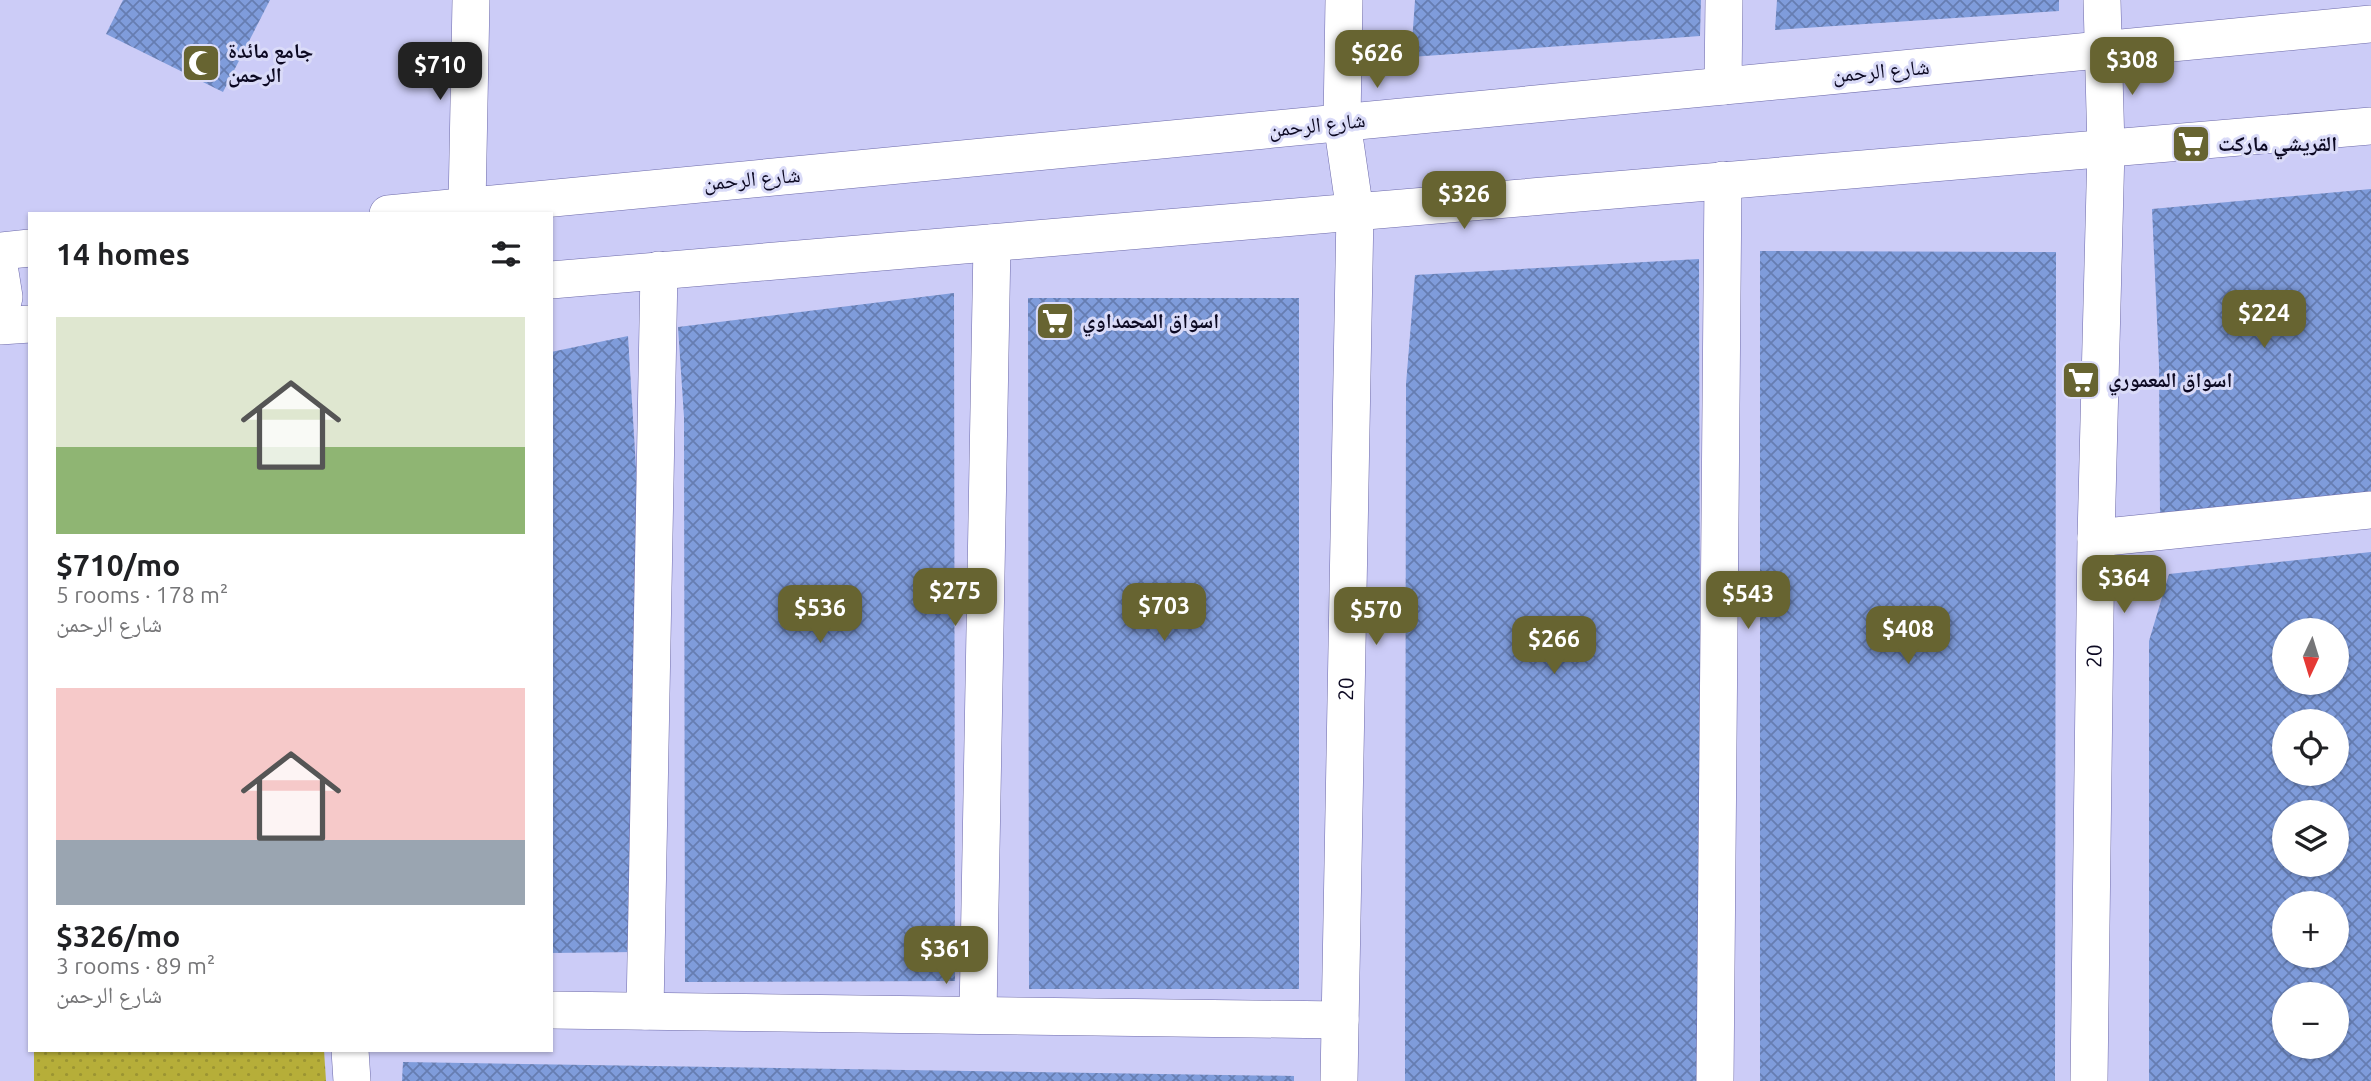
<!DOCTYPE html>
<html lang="en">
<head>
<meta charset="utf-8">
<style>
	:root { --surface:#fff; --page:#f2f2f2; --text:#202124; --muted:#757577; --accent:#676431 }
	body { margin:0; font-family:Ubuntu,"Noto Naskh Arabic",sans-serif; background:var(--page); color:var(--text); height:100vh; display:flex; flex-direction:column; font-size:26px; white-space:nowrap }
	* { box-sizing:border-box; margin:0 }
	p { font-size:23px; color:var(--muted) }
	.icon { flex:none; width:38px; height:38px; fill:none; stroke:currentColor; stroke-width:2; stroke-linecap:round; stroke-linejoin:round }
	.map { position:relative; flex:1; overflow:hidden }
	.drawer { position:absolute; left:28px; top:212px; width:525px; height:840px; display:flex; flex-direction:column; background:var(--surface); border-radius:0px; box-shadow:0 2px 5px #0004 }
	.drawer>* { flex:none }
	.needle { width:46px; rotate:184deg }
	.fabs { position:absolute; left:2272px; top:618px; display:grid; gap:14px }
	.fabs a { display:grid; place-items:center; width:77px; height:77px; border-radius:50%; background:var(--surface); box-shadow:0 2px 5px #0004; font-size:35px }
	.price { position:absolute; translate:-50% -60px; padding:0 16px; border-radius:14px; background:var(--accent); color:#fff; font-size:23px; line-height:46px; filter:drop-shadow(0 2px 4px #0008) }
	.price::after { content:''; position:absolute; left:50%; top:42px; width:21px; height:16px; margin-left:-10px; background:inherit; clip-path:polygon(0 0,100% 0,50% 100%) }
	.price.on { background:#222; color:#fff }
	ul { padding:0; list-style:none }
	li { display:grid; align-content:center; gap:14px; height:371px; padding:0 28px }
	li span { display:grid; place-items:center; height:217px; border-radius:0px; color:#555 }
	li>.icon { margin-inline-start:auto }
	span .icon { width:126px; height:126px; fill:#fffc; stroke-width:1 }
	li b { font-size:30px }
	h2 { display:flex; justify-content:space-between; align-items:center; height:84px; padding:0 28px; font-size:30px }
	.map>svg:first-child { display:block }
	.garden { fill:url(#garden-dots) }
	.building { fill:url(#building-cross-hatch); fill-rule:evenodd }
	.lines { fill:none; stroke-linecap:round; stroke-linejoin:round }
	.minor-casing { stroke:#6c69a9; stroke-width:38 }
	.minor { stroke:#fff; stroke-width:37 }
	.labels { text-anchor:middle; stroke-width:6; stroke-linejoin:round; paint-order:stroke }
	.poi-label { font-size:21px; font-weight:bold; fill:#0c0922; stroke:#dadbf8; text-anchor:start }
	.street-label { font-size:21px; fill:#0c0922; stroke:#dadbf8 }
</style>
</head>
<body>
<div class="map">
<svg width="2371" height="1081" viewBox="0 0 2371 1081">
	<defs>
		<pattern id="garden-dots" width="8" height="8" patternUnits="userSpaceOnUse" patternTransform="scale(1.75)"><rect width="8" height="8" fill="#b6ae39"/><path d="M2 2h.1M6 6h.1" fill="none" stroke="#9b9432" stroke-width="1.8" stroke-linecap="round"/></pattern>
		<pattern id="building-cross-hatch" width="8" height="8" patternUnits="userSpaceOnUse" patternTransform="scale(1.75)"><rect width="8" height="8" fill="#7f9cdb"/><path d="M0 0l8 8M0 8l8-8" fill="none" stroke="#667db1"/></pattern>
	</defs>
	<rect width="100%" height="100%" fill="#ccccf7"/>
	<polygon class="garden" points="34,1050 324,1050 326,1081 34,1081"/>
	<g class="building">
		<polygon points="123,0 270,0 223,92 106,34"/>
		<polygon points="1415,0 1701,0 1700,36 1411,57"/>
		<polygon points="1777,0 2059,0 2059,11 1775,30"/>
		<polygon points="2371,189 2371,492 2160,514 2159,364 2152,209"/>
		<polygon points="1760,251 2056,252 2055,1081 1760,1081"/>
		<polygon points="1699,259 1701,1081 1405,1081 1406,384 1415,275"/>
		<polygon points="954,293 955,981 685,982 684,417 678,327"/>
		<polygon points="1028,298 1299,298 1299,989 1029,989"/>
		<polygon points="628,336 636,468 636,952 551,953 551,352"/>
		<path d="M 2371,552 L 2371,1081 L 2149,1081 L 2149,641 L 2169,574 ZM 2284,630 L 2336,630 L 2336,682 L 2284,682 ZM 2284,721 L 2336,721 L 2336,774 L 2284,774 ZM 2284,812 L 2336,812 L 2336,864 L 2284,864 ZM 2284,903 L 2336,903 L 2336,956 L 2284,956 ZM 2284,994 L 2336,994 L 2336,1046 L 2284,1046 Z"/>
		<polygon points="403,1062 1294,1076 1294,1081 402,1081"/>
	</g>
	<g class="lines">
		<g class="minor-casing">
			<g id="minor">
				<polyline points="1723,86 1724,0"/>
				<polyline points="467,206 471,0"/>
				<polyline points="388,214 2371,24"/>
				<polyline points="0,251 30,248"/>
				<polyline points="0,272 4,297 0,313"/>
				<polyline points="551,280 2371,126"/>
				<polyline points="0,326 30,324"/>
				<polyline points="2096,538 2371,510"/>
				<polyline points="551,1010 1340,1020"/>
				<polyline points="645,1011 659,270"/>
				<polyline points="978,1015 992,243"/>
				<polyline points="350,1050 352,1081"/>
				<path id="s1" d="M 1339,1081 L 1355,212 L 1342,122 L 1344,0"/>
				<polyline points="1715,1081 1723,180"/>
				<path id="s2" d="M 2089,1081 L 2096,538 L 2106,148 L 2102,0"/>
			</g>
		</g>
		<use href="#minor" class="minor"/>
	</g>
	<defs>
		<g id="mosque-square" transform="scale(2.0125)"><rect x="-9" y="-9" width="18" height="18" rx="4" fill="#676431" stroke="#dadbf8"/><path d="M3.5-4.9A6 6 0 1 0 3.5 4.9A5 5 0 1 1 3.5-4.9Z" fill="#fff"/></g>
		<g id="supermarket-square" transform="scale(2.0125)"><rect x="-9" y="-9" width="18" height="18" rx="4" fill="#676431" stroke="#dadbf8"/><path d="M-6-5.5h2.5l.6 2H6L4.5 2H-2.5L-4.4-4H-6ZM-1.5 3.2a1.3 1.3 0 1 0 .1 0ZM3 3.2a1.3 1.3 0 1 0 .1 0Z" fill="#fff"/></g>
	</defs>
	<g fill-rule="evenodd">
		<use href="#mosque-square" x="201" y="63"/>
		<use href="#supermarket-square" x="2191" y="144"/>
		<use href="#supermarket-square" x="1055" y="321"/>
		<use href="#supermarket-square" x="2081" y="380"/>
	</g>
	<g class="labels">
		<g class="poi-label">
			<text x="228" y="58">جامع مائدة<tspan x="228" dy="24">الرحمن</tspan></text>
			<text x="2218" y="151">القريشي ماركت</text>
			<text x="1082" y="328">اسواق المحمداوي</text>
			<text x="2108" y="387">اسواق المعموري</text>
		</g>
		<g class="street-label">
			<text transform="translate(1881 71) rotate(-5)" y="7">شارع الرحمن</text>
			<text transform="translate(1317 125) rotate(-6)" y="7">شارع الرحمن</text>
			<text transform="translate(752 179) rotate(-5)" y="7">شارع الرحمن</text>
			<text dy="7" stroke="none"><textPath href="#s2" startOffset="425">20</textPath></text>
			<text dy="7" stroke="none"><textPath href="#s1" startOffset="392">20</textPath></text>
		</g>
	</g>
</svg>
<div class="fabs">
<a><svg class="needle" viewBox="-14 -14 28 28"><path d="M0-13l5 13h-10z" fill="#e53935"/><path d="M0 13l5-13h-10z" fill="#757577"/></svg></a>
<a><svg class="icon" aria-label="locate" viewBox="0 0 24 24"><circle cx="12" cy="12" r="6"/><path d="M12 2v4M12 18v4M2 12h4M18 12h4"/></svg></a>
<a><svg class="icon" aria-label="layers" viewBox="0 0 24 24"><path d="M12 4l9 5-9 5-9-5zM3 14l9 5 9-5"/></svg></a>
<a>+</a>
<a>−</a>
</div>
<b class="price" style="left:1377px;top:90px">$626</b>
<b class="price" style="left:2132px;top:97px">$308</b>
<b class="price on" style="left:440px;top:102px">$710</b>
<b class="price" style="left:1464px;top:231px">$326</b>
<b class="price" style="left:2264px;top:350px">$224</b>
<b class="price" style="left:2124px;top:615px">$364</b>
<b class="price" style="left:955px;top:628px">$275</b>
<b class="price" style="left:1748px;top:631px">$543</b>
<b class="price" style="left:1164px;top:643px">$703</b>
<b class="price" style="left:820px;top:645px">$536</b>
<b class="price" style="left:1376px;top:647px">$570</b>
<b class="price" style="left:1908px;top:666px">$408</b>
<b class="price" style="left:1554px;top:676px">$266</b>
<b class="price" style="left:946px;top:986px">$361</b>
<section class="drawer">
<h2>14 homes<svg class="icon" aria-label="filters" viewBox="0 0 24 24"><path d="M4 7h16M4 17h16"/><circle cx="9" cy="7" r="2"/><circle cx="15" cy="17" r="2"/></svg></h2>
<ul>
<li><span style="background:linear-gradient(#dfe7d0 60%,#8fb573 0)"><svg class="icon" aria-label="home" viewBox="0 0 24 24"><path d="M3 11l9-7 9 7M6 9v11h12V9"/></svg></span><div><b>$710/mo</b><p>5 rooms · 178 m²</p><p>شارع الرحمن</p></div></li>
<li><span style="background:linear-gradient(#f6c9c9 70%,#9aa5b1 0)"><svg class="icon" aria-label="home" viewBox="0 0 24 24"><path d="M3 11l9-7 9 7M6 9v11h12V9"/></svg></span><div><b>$326/mo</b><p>3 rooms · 89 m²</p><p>شارع الرحمن</p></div></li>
</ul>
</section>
</div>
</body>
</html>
